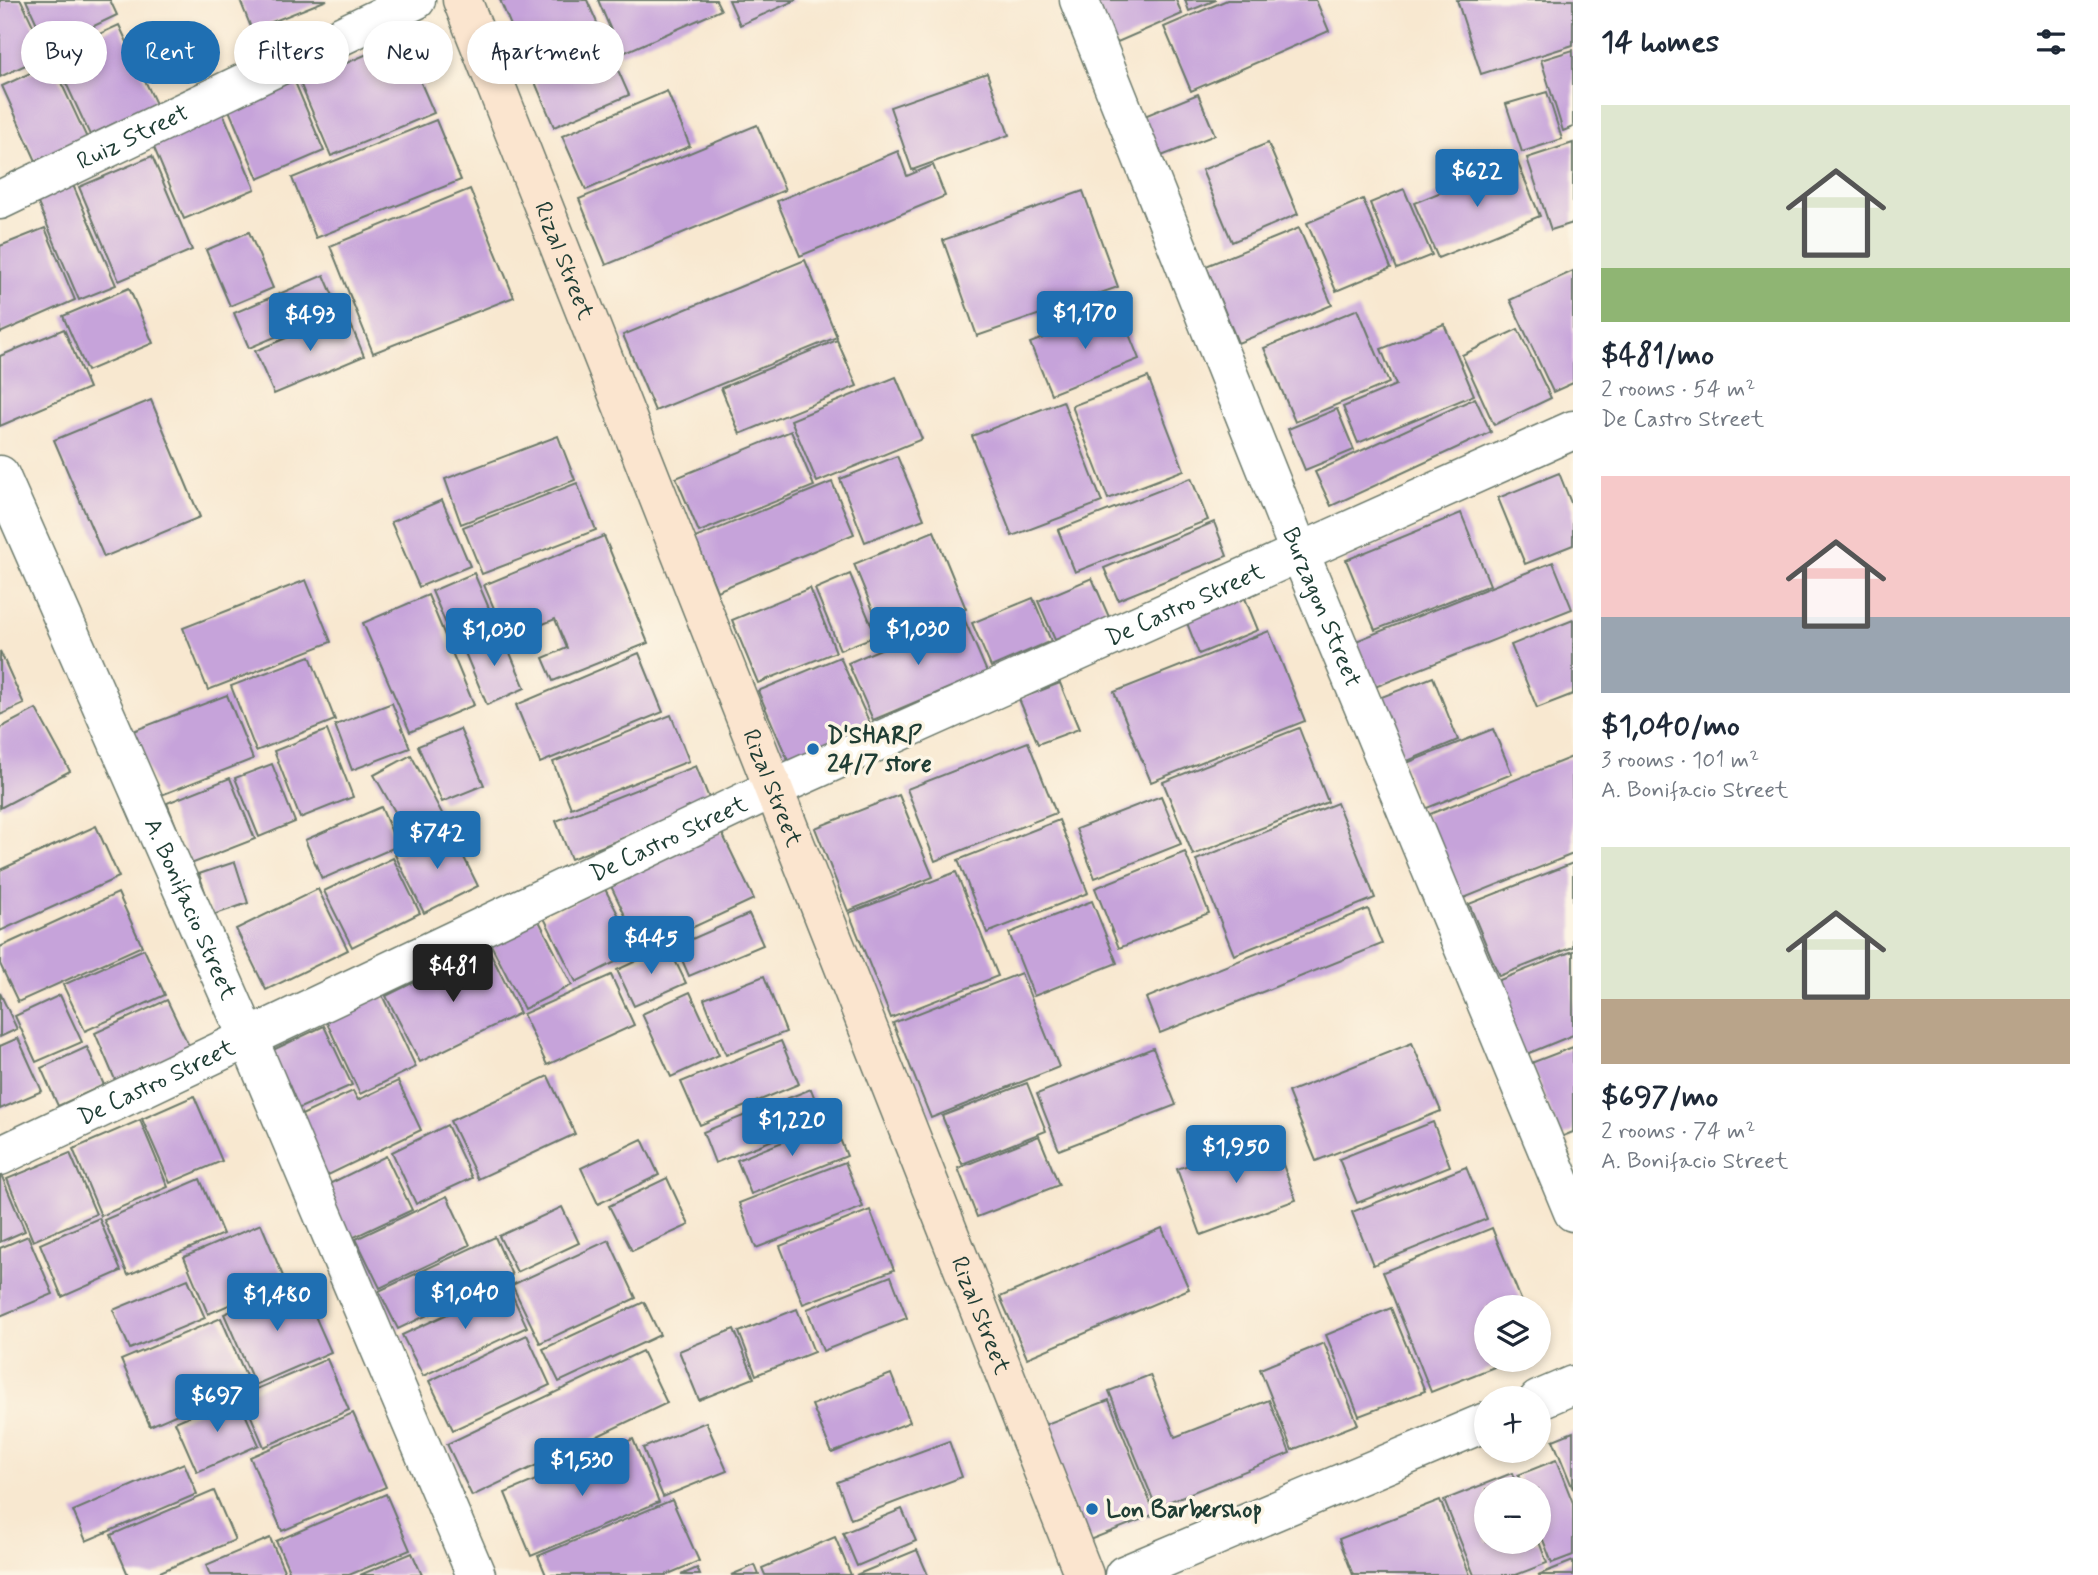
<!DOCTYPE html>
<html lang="en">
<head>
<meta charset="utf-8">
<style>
	:root { --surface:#fff; --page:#f6f6f7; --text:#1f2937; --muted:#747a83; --accent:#1f6fb2 }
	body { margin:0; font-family:Mynerve,sans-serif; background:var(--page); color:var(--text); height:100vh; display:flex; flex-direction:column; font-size:26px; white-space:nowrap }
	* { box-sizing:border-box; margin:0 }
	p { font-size:23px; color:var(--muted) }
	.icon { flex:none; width:38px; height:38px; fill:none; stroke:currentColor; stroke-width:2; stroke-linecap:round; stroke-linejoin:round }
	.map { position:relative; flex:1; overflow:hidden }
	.panel { display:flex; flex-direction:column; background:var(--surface); width:525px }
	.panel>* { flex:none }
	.guide { position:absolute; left:21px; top:21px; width:665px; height:63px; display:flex; gap:14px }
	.buttons { position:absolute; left:1474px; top:1295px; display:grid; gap:14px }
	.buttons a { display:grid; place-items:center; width:77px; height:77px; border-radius:50%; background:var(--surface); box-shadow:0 4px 10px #0003; font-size:35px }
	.price { position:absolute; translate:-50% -60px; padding:0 16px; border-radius:7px; background:var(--accent); color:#fff; font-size:23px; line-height:46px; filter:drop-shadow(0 2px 4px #0008) }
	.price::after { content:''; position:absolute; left:50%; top:42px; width:21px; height:16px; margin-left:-10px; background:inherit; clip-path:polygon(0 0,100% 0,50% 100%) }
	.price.selected { background:#222; color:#fff }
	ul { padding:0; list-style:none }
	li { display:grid; align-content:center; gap:14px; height:371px; padding:0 28px }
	li span { display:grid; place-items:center; height:217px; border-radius:0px; color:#555 }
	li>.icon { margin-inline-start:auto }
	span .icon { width:126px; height:126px; fill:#fffc; stroke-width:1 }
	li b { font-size:30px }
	h2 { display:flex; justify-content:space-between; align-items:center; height:84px; padding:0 28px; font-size:30px }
	.tag { padding:0 24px; border-radius:32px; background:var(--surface); box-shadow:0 4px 10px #0003; font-size:24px; line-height:63px }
	.tag.selected { background:var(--accent); color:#fff }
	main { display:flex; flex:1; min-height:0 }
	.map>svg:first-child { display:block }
	.building { fill:#c6a3da }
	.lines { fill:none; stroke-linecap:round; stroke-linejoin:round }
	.minor-casing { stroke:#6b796b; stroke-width:41 }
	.secondary-casing { stroke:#6b796b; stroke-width:41 }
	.minor { stroke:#fff; stroke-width:38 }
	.secondary { stroke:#fbe5cf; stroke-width:38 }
	.poi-dot { fill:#1f6fb2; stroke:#fcf5e5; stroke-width:2.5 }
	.labels { text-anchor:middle; stroke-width:7; stroke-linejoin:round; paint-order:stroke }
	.street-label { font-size:24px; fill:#1f3d34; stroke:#fcf5e5 }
	.poi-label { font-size:24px; font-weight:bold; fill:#1f3d34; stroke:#fcf5e5; text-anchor:start }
</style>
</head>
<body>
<main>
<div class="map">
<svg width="1573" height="1575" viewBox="0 0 1573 1575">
	<rect width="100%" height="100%" fill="#fcf5e5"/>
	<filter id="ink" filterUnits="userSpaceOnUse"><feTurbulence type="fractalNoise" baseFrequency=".0143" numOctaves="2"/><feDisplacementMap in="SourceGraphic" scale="14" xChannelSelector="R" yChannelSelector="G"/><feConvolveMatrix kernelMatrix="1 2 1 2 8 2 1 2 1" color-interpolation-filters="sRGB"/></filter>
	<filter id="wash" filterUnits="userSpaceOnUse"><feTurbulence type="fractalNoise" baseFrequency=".00686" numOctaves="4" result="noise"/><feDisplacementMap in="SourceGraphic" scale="28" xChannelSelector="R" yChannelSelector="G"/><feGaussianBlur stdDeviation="1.57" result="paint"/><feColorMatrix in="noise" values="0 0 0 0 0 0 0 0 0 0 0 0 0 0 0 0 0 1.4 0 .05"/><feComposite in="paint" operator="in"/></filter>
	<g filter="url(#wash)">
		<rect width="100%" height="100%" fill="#f8e8d0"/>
		<g id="blocks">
			<g class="building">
				<polygon points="0,0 21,0 47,55 0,77"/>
				<polygon points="26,0 110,0 117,15 48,48"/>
				<polygon points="240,0 327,0 252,30"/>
				<polygon points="500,0 587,0 629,95 554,127"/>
				<polygon points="598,0 716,0 721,10 621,54"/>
				<polygon points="729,0 796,0 740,25"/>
				<polygon points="1093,0 1176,0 1182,14 1113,44"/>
				<polygon points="1185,0 1216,0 1189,11"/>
				<polygon points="1227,0 1316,0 1329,31 1191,91 1164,27"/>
				<polygon points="1457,0 1573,0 1573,45 1481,74"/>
				<polygon points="119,25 156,104 90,135 53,55"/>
				<polygon points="402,39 434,113 331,156 300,83"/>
				<polygon points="1573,50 1573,127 1563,131 1541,60"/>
				<polygon points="52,63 87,138 36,161 2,86"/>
				<polygon points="987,73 1009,135 912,170 890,107"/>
				<polygon points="292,75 324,151 258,179 226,103"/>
				<polygon points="667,91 690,146 586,190 562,136"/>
				<polygon points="1547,92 1562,139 1522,152 1506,104"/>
				<polygon points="1198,94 1215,135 1159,157 1142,117"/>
				<polygon points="223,113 255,189 184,219 152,143"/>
				<polygon points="436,120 461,180 316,238 292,178"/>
				<polygon points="757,125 785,190 606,265 579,199"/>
				<polygon points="1268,143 1298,214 1232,242 1202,170"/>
				<polygon points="1573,143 1573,223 1551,230 1527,158"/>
				<polygon points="898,151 907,176 933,165 945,196 800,256 777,201"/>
				<polygon points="152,156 192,250 119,281 79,187"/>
				<polygon points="1517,161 1540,216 1438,258 1414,203"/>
				<polygon points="70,178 116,285 79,300 34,194"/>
				<polygon points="470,189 514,297 373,353 330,246"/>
				<polygon points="1404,189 1432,255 1397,269 1370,203"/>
				<polygon points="1083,191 1118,287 977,336 943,240"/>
				<polygon points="1363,199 1391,268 1336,291 1307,223"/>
				<polygon points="45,228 75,300 0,333 0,246"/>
				<polygon points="1299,228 1332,305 1238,343 1206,266"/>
				<polygon points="249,232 273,288 230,306 206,250"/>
				<polygon points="805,260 837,337 655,411 623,335"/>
				<polygon points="1573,271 1573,383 1553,392 1510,300"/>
				<polygon points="324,275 339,310 249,348 234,313"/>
				<polygon points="129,288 153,343 87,371 63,316"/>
				<polygon points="1119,309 1139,359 1051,394 1030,343"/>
				<polygon points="1358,309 1389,383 1295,422 1264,348"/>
				<polygon points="346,313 364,356 274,394 255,351"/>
				<polygon points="1444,324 1474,395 1358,443 1343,407 1396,385 1381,349"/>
				<polygon points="64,329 89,388 0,426 0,356"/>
				<polygon points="1518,329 1551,398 1494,425 1462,355"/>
				<polygon points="837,340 857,386 740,434 721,388"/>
				<polygon points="896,377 922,439 817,482 791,420"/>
				<polygon points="1148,377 1184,470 1108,499 1072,406"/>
				<polygon points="1475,398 1491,432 1331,506 1315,472"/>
				<polygon points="151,400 200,517 104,557 54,440"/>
				<polygon points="1063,401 1102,502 1012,536 972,436"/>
				<polygon points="1337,409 1354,450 1305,470 1288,429"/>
				<polygon points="791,431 814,486 699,532 676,478"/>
				<polygon points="558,436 575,480 461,524 445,479"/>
				<polygon points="897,456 924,519 865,542 840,479"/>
				<polygon points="1559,473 1573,508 1573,545 1525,564 1498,498"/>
				<polygon points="1191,478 1208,520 1075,572 1058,530"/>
				<polygon points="832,482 854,534 717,591 695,538"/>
				<polygon points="577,483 596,530 482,574 463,527"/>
				<polygon points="442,500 470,566 419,587 391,522"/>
				<polygon points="1461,513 1490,585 1375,630 1346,560"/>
				<polygon points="1214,522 1227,556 1118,600 1104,568"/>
				<polygon points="934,531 966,609 886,642 854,564"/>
				<polygon points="604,536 648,643 553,681 543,658 567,648 555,619 507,639 484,585"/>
				<polygon points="1553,562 1572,609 1375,687 1356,641"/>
				<polygon points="474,573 494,620 452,638 432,591"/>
				<polygon points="850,574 876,636 840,650 815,589"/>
				<polygon points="1092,578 1109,617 1055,640 1038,601"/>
				<polygon points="306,580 331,642 208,690 183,628"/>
				<polygon points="810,588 836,652 758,683 732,620"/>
				<polygon points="1242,591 1258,630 1199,654 1184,615"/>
				<polygon points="428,595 474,705 410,732 363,623"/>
				<polygon points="1033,598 1051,641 991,667 972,623"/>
				<polygon points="962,614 987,672 873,720 848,663"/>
				<polygon points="1573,620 1573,694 1537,708 1511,645"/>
				<polygon points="1269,631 1305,721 1151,782 1114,692"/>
				<polygon points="501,632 525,688 487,705 463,648"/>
				<polygon points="0,651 24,704 0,715"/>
				<polygon points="639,653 663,712 540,763 516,705"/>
				<polygon points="310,656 335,720 256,751 231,686"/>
				<polygon points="840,657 872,728 789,763 758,691"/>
				<polygon points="1433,677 1458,740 1405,762 1379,698"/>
				<polygon points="1060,683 1079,729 1038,744 1019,699"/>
				<polygon points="227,695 253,759 159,796 133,731"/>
				<polygon points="392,703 410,748 352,770 335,725"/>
				<polygon points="36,709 70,771 0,808 0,728"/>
				<polygon points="671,715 689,761 571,808 553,762"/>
				<polygon points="1299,728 1328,802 1193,855 1163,782"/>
				<polygon points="460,729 484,785 442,802 418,746"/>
				<polygon points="1493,729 1512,774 1422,810 1404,764"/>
				<polygon points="327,730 353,797 300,818 274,751"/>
				<polygon points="1028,742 1056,813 935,861 907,789"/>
				<polygon points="411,755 445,819 410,838 374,775"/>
				<polygon points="1572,757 1573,854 1459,900 1425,816"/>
				<polygon points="272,764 295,822 259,837 235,778"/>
				<polygon points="696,766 711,803 571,859 556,821"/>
				<polygon points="230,778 255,839 191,864 167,803"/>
				<polygon points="899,795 933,877 848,911 815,828"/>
				<polygon points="1161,796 1181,844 1095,878 1076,829"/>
				<polygon points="1337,803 1375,898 1234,955 1196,860"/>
				<polygon points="381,807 398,846 322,879 305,840"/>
				<polygon points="1059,820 1088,893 987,933 958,860"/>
				<polygon points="96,826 119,877 0,931 0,870"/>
				<polygon points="450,829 478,886 424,913 395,855"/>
				<polygon points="721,831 754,899 642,951 610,884"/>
				<polygon points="1185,852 1209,913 1119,948 1095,888"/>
				<polygon points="393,858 420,913 352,947 324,891"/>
				<polygon points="235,862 248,903 213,915 199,874"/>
				<polygon points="1573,863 1573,947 1499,976 1469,904"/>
				<polygon points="956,872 998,976 891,1018 849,913"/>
				<polygon points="604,887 637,951 576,982 544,918"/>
				<polygon points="318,889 348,950 266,990 236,929"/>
				<polygon points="118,893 142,946 18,1002 0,964 0,947"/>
				<polygon points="1092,901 1117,963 1034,996 1009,933"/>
				<polygon points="1368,909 1382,944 1160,1033 1146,998"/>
				<polygon points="749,914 763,945 689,976 676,946"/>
				<polygon points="537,917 572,985 524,1009 489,941"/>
				<polygon points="487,946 520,1013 420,1062 386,996"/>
				<polygon points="668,946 686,983 634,1006 617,970"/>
				<polygon points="144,949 165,995 85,1031 63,985"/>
				<polygon points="1573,951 1573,1035 1522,1056 1492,983"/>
				<polygon points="1021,973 1059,1067 931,1118 893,1023"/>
				<polygon points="611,975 634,1025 547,1065 523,1014"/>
				<polygon points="764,976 786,1032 726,1055 704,999"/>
				<polygon points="690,992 719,1055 671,1077 642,1014"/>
				<polygon points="0,993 17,1029 0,1037"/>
				<polygon points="60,995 82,1042 36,1062 15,1016"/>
				<polygon points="382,995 416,1067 360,1094 326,1021"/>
				<polygon points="167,1000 190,1048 116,1082 95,1033"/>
				<polygon points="324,1026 352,1085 284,1115 256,1058"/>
				<polygon points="18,1038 42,1091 0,1109 0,1046"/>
				<polygon points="781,1041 799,1084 700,1125 681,1082"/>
				<polygon points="1412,1043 1441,1111 1316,1161 1288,1092"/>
				<polygon points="87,1047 104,1085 58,1106 41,1068"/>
				<polygon points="1573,1047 1573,1132 1561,1137 1531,1063"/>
				<polygon points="1153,1048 1176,1105 1059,1150 1037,1094"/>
				<polygon points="548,1076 575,1134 478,1179 450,1121"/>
				<polygon points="398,1081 421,1130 322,1178 293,1119 353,1091 358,1100"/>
				<polygon points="1027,1083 1046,1131 962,1164 942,1116"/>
				<polygon points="811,1089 823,1120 715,1163 703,1132"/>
				<polygon points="194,1096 222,1161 170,1183 142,1119"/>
				<polygon points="140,1120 168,1187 101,1216 73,1149"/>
				<polygon points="833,1122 847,1156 751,1194 737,1160"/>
				<polygon points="1433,1122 1450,1166 1357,1203 1339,1159"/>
				<polygon points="447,1125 472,1178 416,1204 392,1152"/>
				<polygon points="1272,1135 1296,1200 1201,1235 1177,1169"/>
				<polygon points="1039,1136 1059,1185 977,1217 958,1168"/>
				<polygon points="642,1139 659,1175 598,1204 581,1168"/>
				<polygon points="70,1153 96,1214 33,1241 7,1179"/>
				<polygon points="386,1156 412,1210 350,1239 325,1186"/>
				<polygon points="845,1162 863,1207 756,1248 739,1203"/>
				<polygon points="1466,1167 1487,1219 1373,1265 1352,1212"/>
				<polygon points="0,1172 25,1231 0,1242"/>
				<polygon points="667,1178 689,1225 632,1251 609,1206"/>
				<polygon points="200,1179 223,1234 128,1275 104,1220"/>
				<polygon points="447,1196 470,1245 380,1288 356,1239"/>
				<polygon points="562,1207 579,1243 517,1272 499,1236"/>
				<polygon points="870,1210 894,1270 803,1304 780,1246"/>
				<polygon points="99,1218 121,1271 62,1297 40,1244"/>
				<polygon points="261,1224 285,1281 208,1314 184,1257"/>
				<polygon points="1162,1228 1189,1289 1027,1358 1000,1297"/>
				<polygon points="1492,1228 1524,1307 1486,1307 1486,1360 1512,1360 1431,1392 1383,1272"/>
				<polygon points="28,1236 53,1294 0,1316 0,1248"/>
				<polygon points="495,1237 512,1275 398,1329 379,1291"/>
				<polygon points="609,1240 636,1298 540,1343 512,1285"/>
				<polygon points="891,1276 907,1318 823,1351 807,1309"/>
				<polygon points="188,1279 205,1318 130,1349 113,1310"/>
				<polygon points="300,1282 331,1352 255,1385 224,1314"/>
				<polygon points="508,1286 527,1327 423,1376 402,1335"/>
				<polygon points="644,1302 660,1335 559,1382 543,1349"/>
				<polygon points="1391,1308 1425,1391 1359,1416 1326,1335"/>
				<polygon points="797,1309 814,1352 756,1375 739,1332"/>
				<polygon points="221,1318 249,1383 150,1426 121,1360"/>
				<polygon points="734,1329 754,1378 699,1400 679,1351"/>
				<polygon points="527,1335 550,1385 453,1430 429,1381"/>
				<polygon points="1324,1343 1358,1424 1292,1450 1260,1369"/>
				<polygon points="642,1351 667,1403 472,1496 447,1444"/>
				<polygon points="327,1359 349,1410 264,1447 242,1395"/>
				<polygon points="891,1374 910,1422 832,1453 812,1405"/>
				<polygon points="1150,1375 1175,1437 1269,1400 1290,1453 1156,1507 1109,1391"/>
				<polygon points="237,1396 259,1445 197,1472 175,1422"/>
				<polygon points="1109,1400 1155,1514 1087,1541 1041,1426"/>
				<polygon points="353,1413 386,1487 282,1531 250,1457"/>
				<polygon points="706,1422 727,1471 663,1497 643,1448"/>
				<polygon points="1573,1432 1573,1489 1553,1440"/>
				<polygon points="633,1439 659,1502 531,1556 505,1493"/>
				<polygon points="949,1441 962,1477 851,1519 837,1482"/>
				<polygon points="1556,1460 1573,1503 1573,1555 1552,1563 1538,1527 1538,1489 1523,1489 1518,1475"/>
				<polygon points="184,1463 197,1494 86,1541 73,1511"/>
				<polygon points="1512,1473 1518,1489 1486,1489 1486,1542 1539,1542 1547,1563 1516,1575 1474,1575 1444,1500"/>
				<polygon points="214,1491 235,1540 153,1575 128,1575 111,1535"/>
				<polygon points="386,1494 410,1550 349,1575 291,1575 276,1541"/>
				<polygon points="672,1500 699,1561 666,1575 546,1575 538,1556"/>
				<polygon points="1440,1500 1470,1575 1353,1575 1339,1539"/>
				<polygon points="902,1509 916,1541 857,1566 843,1533"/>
				<polygon points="835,1537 851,1575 765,1575 762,1568"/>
				<polygon points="270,1538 286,1575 210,1575 206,1565"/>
				<polygon points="917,1550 928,1575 856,1575"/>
				<polygon points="412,1553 422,1575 360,1575"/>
				<polygon points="1573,1561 1573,1575 1538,1575"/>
				<polygon points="755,1565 759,1575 731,1575"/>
				<polygon points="697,1568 700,1575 681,1575"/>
			</g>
		</g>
	</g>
	<g filter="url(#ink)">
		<use href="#blocks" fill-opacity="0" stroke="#6b796b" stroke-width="2"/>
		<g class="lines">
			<g class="minor-casing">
				<g id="minor">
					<path id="s1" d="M 1079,0 L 1299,551 L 1573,1212"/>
					<path id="s2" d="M 0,200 L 416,0"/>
					<path id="s3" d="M 0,475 L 248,1038 L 476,1575"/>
					<path id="s4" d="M 0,1156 L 774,788 L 1573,430"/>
					<polyline points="1538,1400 1573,1385"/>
					<polyline points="1124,1575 1486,1422"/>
				</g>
			</g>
			<g class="secondary-casing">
				<g id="secondary">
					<path id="s5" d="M 462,0 L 1084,1575"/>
				</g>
			</g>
			<use href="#minor" class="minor"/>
			<use href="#secondary" class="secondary"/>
		</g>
	</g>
	<g class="poi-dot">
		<circle cx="813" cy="749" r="7"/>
		<circle cx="1092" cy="1509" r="7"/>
	</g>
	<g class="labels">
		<g class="street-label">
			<text dy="8" stroke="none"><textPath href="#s2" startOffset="147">Ruiz Street</textPath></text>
			<text dy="8" stroke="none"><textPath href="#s5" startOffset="280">Rizal Street</textPath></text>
			<text dy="8" stroke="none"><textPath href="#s4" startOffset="1307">De Castro Street</textPath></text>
			<text dy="8" stroke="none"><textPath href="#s1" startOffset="654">Burzagon Street</textPath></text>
			<text dy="8" stroke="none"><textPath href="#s5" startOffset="847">Rizal Street</textPath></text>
			<text dy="8" stroke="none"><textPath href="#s4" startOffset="740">De Castro Street</textPath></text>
			<text dy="8" stroke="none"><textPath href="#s3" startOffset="474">A. Bonifacio Street</textPath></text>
			<text dy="8" stroke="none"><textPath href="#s4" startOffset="173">De Castro Street</textPath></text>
			<text dy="8" stroke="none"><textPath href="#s5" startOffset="1414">Rizal Street</textPath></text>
		</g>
		<g class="poi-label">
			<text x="827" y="743">D'SHARP<tspan x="827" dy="28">24/7 store</tspan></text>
			<text x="1106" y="1517">Lon Barbershop</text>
		</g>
	</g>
</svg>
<div class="buttons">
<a><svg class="icon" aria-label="layers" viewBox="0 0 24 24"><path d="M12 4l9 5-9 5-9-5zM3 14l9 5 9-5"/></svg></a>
<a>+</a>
<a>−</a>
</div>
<b class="price" style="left:1477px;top:209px">$622</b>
<b class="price" style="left:1085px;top:351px">$1,170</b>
<b class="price" style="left:310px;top:353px">$493</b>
<b class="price" style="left:918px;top:667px">$1,030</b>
<b class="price" style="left:494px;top:668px">$1,030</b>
<b class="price" style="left:437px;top:871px">$742</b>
<b class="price" style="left:651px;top:976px">$445</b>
<b class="price selected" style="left:453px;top:1004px">$481</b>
<b class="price" style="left:792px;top:1158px">$1,220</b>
<b class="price" style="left:1236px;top:1185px">$1,950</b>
<b class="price" style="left:465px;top:1331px">$1,040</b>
<b class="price" style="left:277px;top:1333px">$1,480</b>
<b class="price" style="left:217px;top:1434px">$697</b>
<b class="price" style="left:582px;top:1498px">$1,530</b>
<div class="guide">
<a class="tag">Buy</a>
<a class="tag selected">Rent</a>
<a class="tag">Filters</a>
<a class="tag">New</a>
<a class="tag">Apartment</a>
</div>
</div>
<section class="panel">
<h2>14 homes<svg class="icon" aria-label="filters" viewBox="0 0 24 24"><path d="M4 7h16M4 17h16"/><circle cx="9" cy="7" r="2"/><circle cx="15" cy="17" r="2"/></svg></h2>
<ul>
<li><span style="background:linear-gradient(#dfe7d0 75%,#8fb573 0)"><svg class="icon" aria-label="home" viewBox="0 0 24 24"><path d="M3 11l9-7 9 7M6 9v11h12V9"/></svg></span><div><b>$481/mo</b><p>2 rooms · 54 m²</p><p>De Castro Street</p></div></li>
<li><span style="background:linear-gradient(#f6c9c9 65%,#9aa5b1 0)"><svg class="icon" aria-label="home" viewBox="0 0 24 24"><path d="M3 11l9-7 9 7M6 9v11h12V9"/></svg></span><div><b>$1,040/mo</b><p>3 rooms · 101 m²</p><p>A. Bonifacio Street</p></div></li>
<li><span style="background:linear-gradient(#dfe7d0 70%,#b9a48a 0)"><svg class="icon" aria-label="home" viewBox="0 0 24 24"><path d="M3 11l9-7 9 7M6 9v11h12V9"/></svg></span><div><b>$697/mo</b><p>2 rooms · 74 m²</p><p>A. Bonifacio Street</p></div></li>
</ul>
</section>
</main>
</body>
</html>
